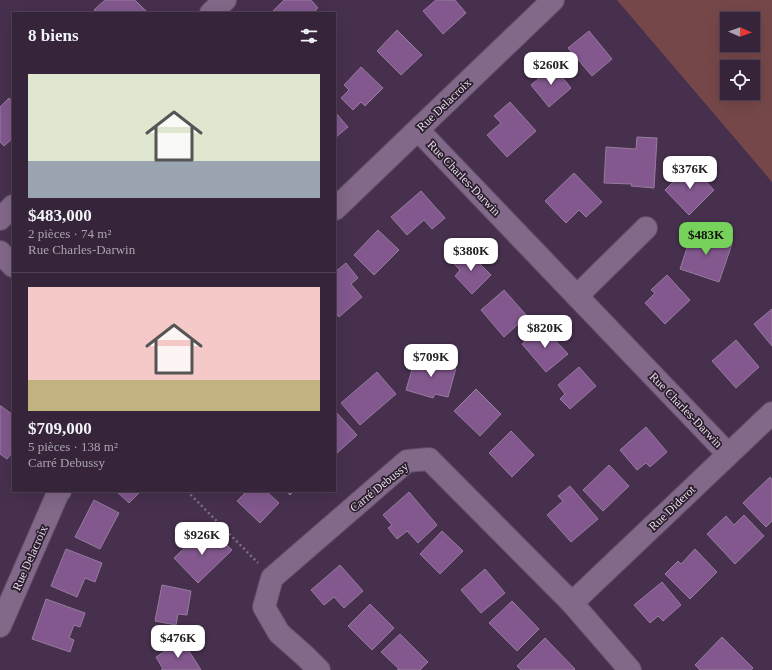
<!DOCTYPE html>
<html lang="fr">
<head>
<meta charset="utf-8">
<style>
	:root { --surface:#35243a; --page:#3d2c42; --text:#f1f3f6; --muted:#aaa4af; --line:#4f4154; --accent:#76d25a }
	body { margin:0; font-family:"Times New Roman",serif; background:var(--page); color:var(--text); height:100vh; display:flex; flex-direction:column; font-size:15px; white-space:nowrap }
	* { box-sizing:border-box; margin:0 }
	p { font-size:13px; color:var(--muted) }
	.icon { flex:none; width:22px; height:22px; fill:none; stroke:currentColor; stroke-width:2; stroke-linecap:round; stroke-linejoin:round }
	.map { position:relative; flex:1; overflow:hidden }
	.details { position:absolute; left:12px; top:12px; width:324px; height:480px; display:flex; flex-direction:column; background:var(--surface); border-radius:0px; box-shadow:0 4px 16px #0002,0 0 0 1px var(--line) }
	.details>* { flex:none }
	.needle { width:26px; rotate:92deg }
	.controls { position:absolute; left:720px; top:12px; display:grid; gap:8px }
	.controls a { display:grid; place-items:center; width:40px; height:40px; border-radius:0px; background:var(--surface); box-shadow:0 4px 16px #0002,0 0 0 1px var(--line); font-size:20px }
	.price { position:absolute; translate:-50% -34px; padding:0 9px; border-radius:8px; background:#fff; color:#222; font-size:13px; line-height:26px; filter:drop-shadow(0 1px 2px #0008) }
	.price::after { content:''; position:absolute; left:50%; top:24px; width:12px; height:9px; margin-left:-6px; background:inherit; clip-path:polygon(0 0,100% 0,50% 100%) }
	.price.current { background:var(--accent); color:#111 }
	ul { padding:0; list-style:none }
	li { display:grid; align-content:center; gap:8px; height:212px; padding:0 16px }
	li+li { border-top:1px solid var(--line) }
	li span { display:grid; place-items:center; height:124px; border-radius:0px; color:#555 }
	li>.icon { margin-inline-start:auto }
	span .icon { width:72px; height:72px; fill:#fffc; stroke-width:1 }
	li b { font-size:17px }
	h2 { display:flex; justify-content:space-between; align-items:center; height:48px; padding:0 16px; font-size:17px }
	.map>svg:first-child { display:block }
	.green { fill:#754748; fill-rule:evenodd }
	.building { fill:#82588e; stroke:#967c9d }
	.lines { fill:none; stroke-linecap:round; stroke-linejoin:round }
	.minor-casing { stroke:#614d67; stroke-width:24 }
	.path { stroke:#836f89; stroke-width:2.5; stroke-dasharray:2 3; stroke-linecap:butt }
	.minor { stroke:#826889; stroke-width:22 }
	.labels { text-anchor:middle; stroke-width:3.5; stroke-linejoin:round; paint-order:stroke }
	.street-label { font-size:12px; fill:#e8d9ec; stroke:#281d2a }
</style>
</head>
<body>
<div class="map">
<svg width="772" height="670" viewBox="0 0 772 670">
	<rect width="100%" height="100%" fill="#47304e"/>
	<path class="green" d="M 617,0 L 772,0 L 772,182 ZM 727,19 L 753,19 L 753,45 L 727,45 ZM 727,67 L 753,67 L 753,93 L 727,93 Z"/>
	<g class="building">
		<polygon points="105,0 135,0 147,12 146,13 97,13 94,10"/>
		<polygon points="284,0 311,0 318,8 313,13 271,13"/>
		<polygon points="436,0 455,0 466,13 443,34 423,11"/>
		<polygon points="397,30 422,55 401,75 377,51"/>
		<polygon points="589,31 612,59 592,76 568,48"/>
		<polygon points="553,66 571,88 549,107 531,85"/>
		<polygon points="361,67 383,88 365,106 361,102 353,110 341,98 349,90 344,85"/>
		<polygon points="9,98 13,103 13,138 4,146 0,142 0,107"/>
		<polygon points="510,102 536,131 507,157 487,135 501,123 494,116"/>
		<polygon points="335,112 348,127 335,138"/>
		<polygon points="637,137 657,138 654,188 631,186 632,184 604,183 606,147 636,149"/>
		<polygon points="690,165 714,190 689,215 665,190"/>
		<polygon points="574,173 602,202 586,217 579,210 566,223 545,201"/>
		<polygon points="421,191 445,218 432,229 424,220 407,235 391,217"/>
		<polygon points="378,230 399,250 374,275 354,255"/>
		<polygon points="693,230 732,244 719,282 680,269"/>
		<polygon points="466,250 491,275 472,294 455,276 460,270 453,263"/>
		<polygon points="346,263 358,278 351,284 362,297 339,317 335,311 335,272"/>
		<polygon points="667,275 690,300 665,324 645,303 655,293 651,290"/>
		<polygon points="504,290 527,316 504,337 481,310"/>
		<polygon points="772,309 772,346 754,324"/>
		<polygon points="542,326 568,354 546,372 522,344"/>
		<polygon points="736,340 759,367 736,388 712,361"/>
		<polygon points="416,356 456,368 448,397 435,394 433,398 406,390"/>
		<polygon points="579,367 596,386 570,409 560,399 565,394 558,385"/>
		<polygon points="377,372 396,394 360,425 341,403"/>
		<polygon points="476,389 501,414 480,436 454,411"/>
		<polygon points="0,406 1,406 13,415 13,452 7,459 0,454"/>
		<polygon points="335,411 357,435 335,455"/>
		<polygon points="646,427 667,452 650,467 646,463 637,470 620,450"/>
		<polygon points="511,431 534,455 512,477 489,453"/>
		<polygon points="609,465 629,486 603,511 583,490"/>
		<polygon points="770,477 772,480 772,521 766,527 743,503"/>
		<polygon points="570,486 598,519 571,542 547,515 563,501 558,496"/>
		<polygon points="116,491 141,491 129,503"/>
		<polygon points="247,491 266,491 279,503 260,523 237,501"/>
		<polygon points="286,491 294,491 290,495"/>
		<polygon points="409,492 437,525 418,543 407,531 397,539 388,528 392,525 383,515"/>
		<polygon points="94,500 119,513 100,549 75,537"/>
		<polygon points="744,515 764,536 735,564 707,534 726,516 734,525"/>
		<polygon points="442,531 463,551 440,574 420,554"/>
		<polygon points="199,534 207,543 216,534 232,550 198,583 174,558"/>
		<polygon points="66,549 102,563 95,582 85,578 77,597 51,586"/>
		<polygon points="695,549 717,572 690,599 665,574 678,561 681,564"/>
		<polygon points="340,565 363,591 344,608 334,597 324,605 311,590"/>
		<polygon points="485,569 505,593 481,613 461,590"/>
		<polygon points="662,582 681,605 663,621 658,616 650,623 634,605"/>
		<polygon points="162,585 191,591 187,615 178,614 176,625 155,621"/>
		<polygon points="46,599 85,613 80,627 74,625 69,638 74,640 70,652 32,639"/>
		<polygon points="512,601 539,629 517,651 489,623"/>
		<polygon points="370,604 394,628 372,650 348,626"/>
		<polygon points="400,634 428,662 420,670 397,670 399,669 381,652"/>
		<polygon points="722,637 753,668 751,670 700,670 695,665"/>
		<polygon points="545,638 575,669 574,670 521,670 517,666"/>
		<polygon points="182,640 201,670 161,670 163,669 156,657"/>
	</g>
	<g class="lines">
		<g class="minor-casing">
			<g id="minor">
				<polyline points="211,13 225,0"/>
				<polyline points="418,130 728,454"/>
				<polyline points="335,209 553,0"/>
				<polyline points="0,219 13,206"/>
				<polyline points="0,252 13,266"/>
				<polyline points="577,296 646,228"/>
				<polyline points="572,603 772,413"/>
				<polyline points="0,626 58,493 60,491"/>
				<polyline points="319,670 305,656 279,633 264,607 272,578 407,461 429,459 572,603 630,670"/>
			</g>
		</g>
		<polyline class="path" points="187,491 258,563"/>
		<use href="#minor" class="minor"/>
	</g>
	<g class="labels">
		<g class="street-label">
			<text transform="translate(444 105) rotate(-44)" y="4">Rue Delacroix</text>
			<text transform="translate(464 178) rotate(46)" y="4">Rue Charles-Darwin</text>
			<text transform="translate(686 410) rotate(46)" y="4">Rue Charles-Darwin</text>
			<text transform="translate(379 487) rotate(-39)" y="4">Carré Debussy</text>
			<text transform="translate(672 508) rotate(-44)" y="4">Rue Diderot</text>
			<text transform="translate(30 558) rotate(-66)" y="4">Rue Delacroix</text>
		</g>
	</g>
</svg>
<div class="controls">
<a><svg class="needle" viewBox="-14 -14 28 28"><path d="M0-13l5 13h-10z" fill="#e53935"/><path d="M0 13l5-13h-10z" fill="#aaa4af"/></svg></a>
<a><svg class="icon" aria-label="locate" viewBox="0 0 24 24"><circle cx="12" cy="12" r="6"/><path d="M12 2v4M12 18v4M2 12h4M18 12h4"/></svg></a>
</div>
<b class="price" style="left:551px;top:86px">$260K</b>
<b class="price" style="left:690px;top:190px">$376K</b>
<b class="price current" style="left:706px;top:256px">$483K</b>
<b class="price" style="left:471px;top:272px">$380K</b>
<b class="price" style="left:545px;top:349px">$820K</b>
<b class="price" style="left:431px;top:378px">$709K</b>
<b class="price" style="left:202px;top:556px">$926K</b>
<b class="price" style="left:178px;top:659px">$476K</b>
<section class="details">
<h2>8 biens<svg class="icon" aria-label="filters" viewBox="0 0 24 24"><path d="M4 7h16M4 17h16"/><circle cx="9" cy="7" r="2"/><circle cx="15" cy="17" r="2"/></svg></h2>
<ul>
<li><span style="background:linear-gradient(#dfe7d0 70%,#9aa5b1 0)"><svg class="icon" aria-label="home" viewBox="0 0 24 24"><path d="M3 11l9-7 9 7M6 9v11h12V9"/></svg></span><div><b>$483,000</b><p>2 pièces · 74 m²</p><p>Rue Charles-Darwin</p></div></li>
<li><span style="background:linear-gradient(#f6c9c9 75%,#c2b280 0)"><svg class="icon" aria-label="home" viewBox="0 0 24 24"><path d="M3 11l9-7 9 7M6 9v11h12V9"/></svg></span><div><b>$709,000</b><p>5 pièces · 138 m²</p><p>Carré Debussy</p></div></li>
</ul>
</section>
</div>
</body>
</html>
